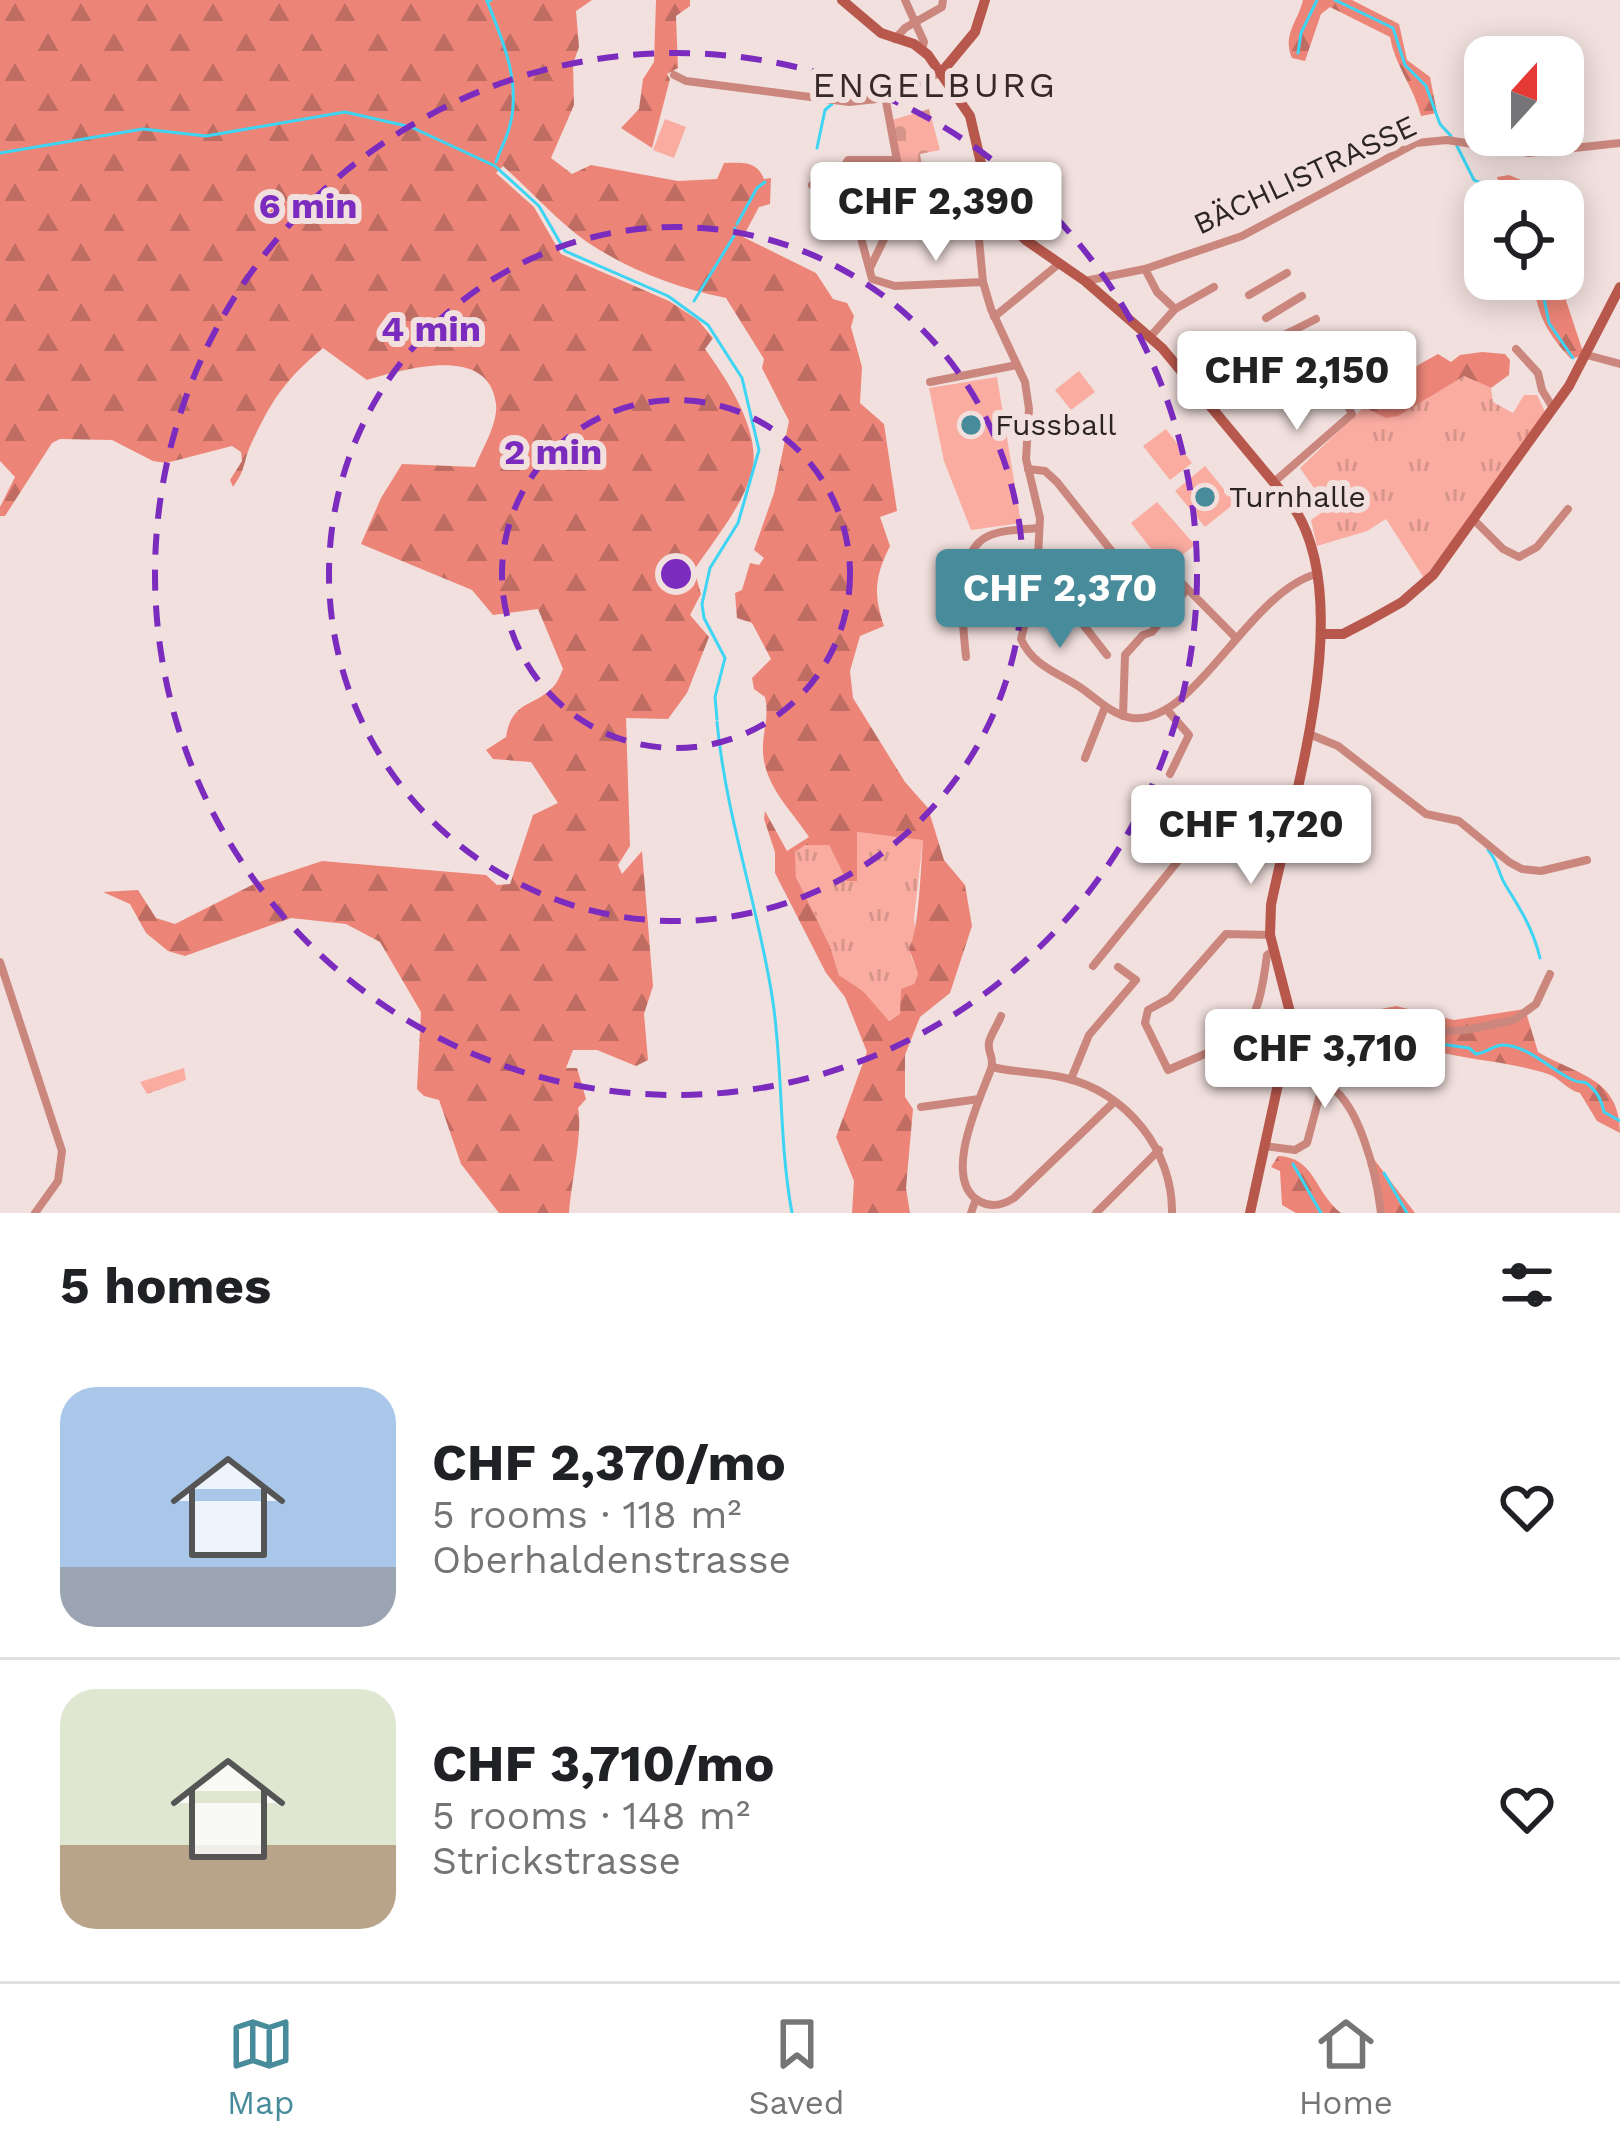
<!DOCTYPE html>
<html lang="en">
<head>
<meta charset="utf-8">
<style>
	:root { --surface:#fff; --page:#f6f6f6; --text:#202124; --muted:#757577; --line:#e0e0e0; --accent:#488b9b }
	body { margin:0; font-family:"Work Sans",sans-serif; background:var(--page); color:var(--text); height:100vh; display:flex; flex-direction:column; font-size:45px; white-space:nowrap }
	* { box-sizing:border-box; margin:0 }
	p { font-size:39px; color:var(--muted) }
	.icon { flex:none; width:66px; height:66px; fill:none; stroke:currentColor; stroke-width:2; stroke-linecap:round; stroke-linejoin:round }
	.map { position:relative; height:1213px; overflow:hidden }
	.panel { display:flex; flex-direction:column; background:var(--surface); flex:1 }
	.panel>* { flex:none }
	.needle { width:78px; rotate:21deg }
	.controls { position:absolute; left:1464px; top:36px; display:grid; gap:24px }
	.controls a { display:grid; place-items:center; width:120px; height:120px; border-radius:24px; background:var(--surface); box-shadow:0 6px 30px #0003; font-size:60px }
	.price { position:absolute; translate:-50% -102px; padding:0 27px; border-radius:12px; background:#fff; color:#222; font-size:39px; line-height:78px; filter:drop-shadow(0 3px 6px #0008) }
	.price::after { content:''; position:absolute; left:50%; top:72px; width:36px; height:27px; margin-left:-18px; background:inherit; clip-path:polygon(0 0,100% 0,50% 100%) }
	.price.active { background:var(--accent); color:#fff }
	ul { padding:0; list-style:none }
	li { display:flex; align-items:center; gap:36px; height:300px; padding:0 60px }
	li+li { border-top:3px solid var(--line) }
	li span { display:grid; place-items:center; flex:none; width:336px; height:240px; border-radius:36px; color:#555 }
	li>.icon { margin-inline-start:auto }
	span .icon { width:144px; height:144px; fill:#fffc; stroke-width:1 }
	li b { font-size:51px }
	h2 { display:flex; justify-content:space-between; align-items:center; height:144px; padding:0 60px; font-size:51px }
	.tab-bar { display:flex; justify-content:space-around; align-items:center; height:168px; border-top:3px solid var(--line); background:var(--surface); font-size:33px; color:var(--muted) }
	.tab-bar a { display:grid; justify-items:center; gap:6px }
	.tab-bar .active { color:var(--accent) }
	.map>svg:first-child { display:block }
	.grass { fill:url(#grass-tufts) }
	.forest { fill:url(#forest-firs); fill-rule:evenodd }
	.cemetery { fill:url(#cemetery-stones) }
	.garden { fill:#faaca1 }
	.lines { fill:none; stroke-linecap:round; stroke-linejoin:round }
	.stream { stroke:#3ed4f3; stroke-width:3 }
	.street { stroke:#cb877e; stroke-width:8 }
	.secondary { stroke:#b8574b; stroke-width:10 }
	.ring { fill:none; stroke:#7b2cbf; stroke-width:6; stroke-dasharray:21 15 }
	.poi-dot { fill:#488b9b; stroke:#f1e0dd; stroke-width:4.5 }
	.labels { text-anchor:middle; stroke-width:12; stroke-linejoin:round; paint-order:stroke }
	.street-label { font-size:30px; fill:#2c2524; stroke:#f1e0dd }
	.poi-label { font-size:30px; fill:#2c2524; stroke:#f1e0dd; text-anchor:start }
	.quarter-label { font-size:36px; letter-spacing:3px; fill:#362927; stroke:#f1e0dd }
	.centre { fill:#7b2cbf; stroke:#f1e0dd; stroke-width:6 }
	.ring-label { font-size:36px; text-anchor:middle; font-weight:bold; fill:#7b2cbf; stroke:#f1e0dd; stroke-width:12; stroke-linejoin:round; paint-order:stroke }
</style>
</head>
<body>
<div class="map">
<svg width="1620" height="1213" viewBox="0 0 1620 1213">
	<defs>
		<pattern id="grass-tufts" width="24" height="20" patternUnits="userSpaceOnUse" patternTransform="scale(3)"><rect width="24" height="20" fill="#faaca1"/><path d="M3 7l-1-3M5 7V3M7 7l1-3M15 17l-1-3M17 17v-4M19 17l1-3" fill="none" stroke="#d6948a"/></pattern>
		<pattern id="forest-firs" width="22" height="20" patternUnits="userSpaceOnUse" patternTransform="scale(3)"><rect width="22" height="20" fill="#ec8578"/><path d="M5 1l3.5 6h-7zM16 11l3.5 6h-7z" fill="#bf6d62"/></pattern>
		<pattern id="cemetery-stones" width="16" height="16" patternUnits="userSpaceOnUse" patternTransform="scale(3)"><rect width="16" height="16" fill="#faaca1"/><path d="M2 7V4a2 2 0 0 1 4 0v3zM10 15v-3a2 2 0 0 1 4 0v3z" fill="#d6948a"/></pattern>
	</defs>
	<rect width="100%" height="100%" fill="#f1e0dd"/>
	<g class="grass">
		<path d="M 1464,376 L 1491,388 L 1493,402 L 1513,413 L 1524,395 L 1537,395 L 1546,414 L 1424,578 L 1386,519 L 1367,531 L 1317,546 L 1311,520 L 1328,508 L 1300,468 L 1364,407 C 1413,425 1424,392 1464,376 Z"/>
		<polygon points="857,832 923,839 914,919 916,937 911,956 918,974 901,1014 888,1021 863,991 839,975 830,946 796,877 794,853 805,844 829,845 840,866 856,881"/>
		<polygon points="184,1068 186,1080 147,1094 140,1082"/>
	</g>
	<g class="forest">
		<path d="M 0,0 L 592,0 L 576,11 L 579,47 L 573,64 L 574,105 L 551,158 L 572,174 L 591,165 L 678,181 L 717,179 L 724,163 C 742,163 756,160 764,179 L 771,178 L 770,204 L 759,207 L 743,237 L 816,273 L 833,299 L 847,303 L 854,316 L 851,327 L 862,367 L 860,403 L 884,424 L 897,511 L 880,517 L 890,546 C 875,576 873,593 884,626 L 860,636 L 850,671 L 853,698 L 905,782 L 928,808 L 944,860 L 965,885 L 972,926 L 950,993 L 920,1017 L 905,1055 L 905,1097 L 913,1109 L 906,1188 L 910,1213 L 852,1213 L 854,1181 L 836,1137 L 867,1052 L 845,997 L 826,973 L 775,873 L 775,852 L 764,819 L 765,811 L 787,851 L 809,837 C 790,808 761,783 763,745 C 764,726 769,716 765,697 L 754,689 L 752,678 L 771,659 L 752,623 L 737,618 L 735,593 L 742,590 L 750,563 L 759,565 L 764,558 L 754,550 L 774,493 L 789,421 L 762,368 L 764,359 L 726,298 C 677,288 629,270 587,242 C 557,221 531,191 503,166 L 496,173 L 534,207 L 561,254 L 669,301 L 698,320 L 713,338 L 705,349 C 726,378 762,432 752,471 C 743,506 714,540 694,570 L 701,594 L 690,615 L 709,637 L 687,693 L 668,719 L 626,718 L 630,846 L 618,865 L 622,874 L 642,851 L 653,986 L 644,1014 L 648,1060 L 636,1066 L 597,1050 L 573,1050 L 566,1068 L 577,1068 L 586,1099 L 578,1108 C 583,1132 571,1184 569,1213 L 499,1213 L 461,1164 L 439,1100 L 424,1096 L 417,1089 L 421,1012 L 380,942 L 346,924 L 291,918 L 185,956 L 168,951 L 146,933 L 130,904 L 103,892 L 138,890 L 156,918 L 175,924 L 256,883 L 322,861 L 486,875 L 497,885 L 510,884 L 533,815 L 558,803 L 531,762 L 493,759 L 486,750 L 506,737 C 512,700 533,708 553,687 C 558,682 560,675 563,669 L 538,609 L 493,615 L 472,590 L 361,544 L 381,498 L 402,464 L 475,467 C 482,449 498,424 496,404 C 489,344 405,369 367,380 L 323,348 C 285,380 273,398 252,442 C 243,460 247,468 233,487 L 230,480 L 242,461 L 241,452 L 232,446 L 166,463 L 153,461 L 112,440 L 60,439 L 52,443 L 5,516 L 0,516 L 0,507 L 15,477 L 0,461 ZM 857,832 L 923,840 C 921,863 919,933 909,948 L 918,974 L 914,984 L 901,989 L 900,1014 L 889,1021 L 863,991 L 839,975 L 830,946 L 796,877 L 795,852 L 805,845 L 829,845 L 847,881 L 857,881 Z"/>
		<polygon points="656,0 690,0 690,6 676,16 678,68 667,74 670,79 652,148 621,128 639,109 643,79 654,62"/>
		<path d="M 1303,0 L 1352,0 L 1399,24 L 1407,60 L 1430,77 L 1437,113 L 1421,116 C 1414,87 1395,66 1390,37 L 1330,7 L 1321,14 L 1305,61 L 1292,58 C 1282,34 1298,22 1303,0 Z"/>
		<polygon points="1509,175 1526,182 1532,201 1505,201 1497,177"/>
		<path d="M 1534,279 L 1559,279 L 1584,355 L 1571,359 C 1548,335 1535,312 1534,279 Z"/>
		<polygon points="1482,352 1505,354 1510,360 1509,375 1491,388 1464,376 1398,416 1386,418 1364,407 1375,395 1375,389 1438,354 1451,362 1460,355"/>
		<path d="M 1396,1006 L 1454,1020 L 1525,1009 L 1538,1052 C 1576,1075 1620,1077 1620,1133 L 1597,1121 L 1580,1093 C 1567,1090 1560,1078 1548,1074 C 1482,1053 1428,1065 1368,1017 L 1351,1024 L 1356,1014 Z"/>
		<polygon points="1371,1155 1376,1162 1415,1213 1385,1213"/>
		<path d="M 1278,1156 C 1315,1157 1314,1192 1341,1213 L 1296,1213 L 1282,1205 L 1280,1171 L 1271,1167 Z"/>
	</g>
	<polygon class="cemetery" points="929,109 940,150 920,154 925,182 940,191 952,190 955,208 898,217 901,199 892,120"/>
	<g class="garden">
		<polygon points="665,119 686,127 674,158 653,150"/>
		<polygon points="1079,371 1095,392 1071,410 1055,390"/>
		<polygon points="997,377 1021,523 971,530 944,461 929,388"/>
		<polygon points="1166,429 1192,463 1170,480 1143,446"/>
		<polygon points="1205,466 1235,503 1205,527 1175,491"/>
		<polygon points="1157,502 1195,545 1166,568 1131,523"/>
	</g>
	<g class="lines">
		<g class="stream">
			<path d="M 491,0 L 487,1 C 503,41 521,82 510,125 C 507,138 500,150 496,162"/>
			<polyline points="1335,0 1393,28 1405,65 1426,86 1440,124 1451,136"/>
			<polyline points="1298,53 1301,33 1317,0"/>
			<polyline points="836,96 837,90"/>
			<polyline points="1457,146 1474,180 1492,188 1501,201"/>
			<polyline points="817,148 825,110 832,104"/>
			<polyline points="0,153 143,129 206,136 345,112 411,127 495,166 539,206 565,251 668,296 708,325 742,378 759,450 738,523 710,568 702,604 704,618 725,658 715,697 717,719"/>
			<polyline points="737,224 757,188 765,182"/>
			<polyline points="1540,279 1549,323 1573,358"/>
			<polyline points="694,301 734,236 735,228"/>
			<path d="M 717,722 C 726,818 759,908 773,1002 C 783,1072 779,1143 792,1213"/>
			<path d="M 1488,850 C 1498,861 1498,873 1506,886 C 1521,910 1533,929 1540,958"/>
			<path d="M 1380,1021 L 1433,1043 L 1469,1048 L 1476,1054 C 1486,1053 1494,1045 1503,1045 C 1527,1045 1553,1071 1573,1080 C 1584,1085 1582,1078 1591,1087 C 1599,1094 1602,1102 1604,1112 L 1620,1121"/>
			<polyline points="1293,1164 1321,1213"/>
			<polyline points="1384,1173 1407,1213"/>
		</g>
		<g class="street">
			<polyline points="905,0 924,42 922,49"/>
			<polyline points="895,39 905,28 942,7 943,0"/>
			<polyline points="674,75 686,81 849,102 877,99 940,73"/>
			<polyline points="812,185 829,192 848,160 897,160 885,197 861,238 872,279 895,286 983,282"/>
			<path d="M 986,190 L 982,194 L 979,239 L 983,282 L 991,309 L 1025,382 L 1029,409 L 1026,459 L 1040,518 L 1037,575 L 1021,639 C 1033,667 1062,674 1084,690 C 1099,701 1113,715 1132,718 C 1195,725 1247,594 1316,574"/>
			<polyline points="870,268 904,198 885,96"/>
			<polyline points="1145,269 1157,292 1175,309"/>
			<polyline points="1085,281 1145,269 1242,236 1416,143 1447,140 1529,153 1620,143"/>
			<polyline points="1249,295 1287,273"/>
			<polyline points="994,317 1060,263"/>
			<polyline points="1266,318 1302,296"/>
			<polyline points="1286,334 1316,319"/>
			<polyline points="1150,337 1175,309 1214,287"/>
			<polyline points="1516,349 1538,373 1542,390 1553,408"/>
			<polyline points="1587,355 1620,364"/>
			<polyline points="930,382 1017,365"/>
			<polyline points="1028,469 1045,471 1057,482 1163,616"/>
			<polyline points="1274,482 1352,414 1331,373"/>
			<polyline points="1473,519 1503,549 1519,557 1537,547 1568,509"/>
			<polyline points="1165,566 1234,636"/>
			<polyline points="1038,575 1049,581 1107,655"/>
			<path d="M 966,657 C 963,627 954,559 983,539 C 997,529 1022,530 1038,528"/>
			<polyline points="1168,711 1189,735 1170,774"/>
			<polyline points="1123,716 1125,655 1143,635 1152,632 1186,590"/>
			<polyline points="1309,734 1338,746 1426,814 1459,821 1509,862 1522,869 1541,871 1587,860"/>
			<polyline points="1085,758 1105,707"/>
			<path d="M 1270,935 L 1226,934 L 1170,998 L 1148,1010 L 1145,1023 L 1168,1070 C 1242,1037 1256,1042 1267,955 L 1273,951"/>
			<polyline points="0,962 62,1151 58,1181 35,1213"/>
			<path d="M 1093,966 L 1182,856 C 1196,849 1208,859 1223,855 L 1252,817 L 1289,822"/>
			<path d="M 1001,1016 C 998,1024 991,1034 989,1042 C 987,1053 995,1057 991,1069 C 980,1099 941,1179 979,1201 C 991,1208 1003,1205 1014,1198 L 1114,1102"/>
			<path d="M 992,1067 C 1016,1073 1041,1072 1065,1078 C 1127,1092 1173,1151 1172,1213"/>
			<polyline points="1071,1079 1089,1035 1136,980 1118,967"/>
			<polyline points="921,1107 979,1099"/>
			<polyline points="1264,1146 1295,1150 1307,1143 1323,1083"/>
			<polyline points="971,1213 976,1199"/>
			<polyline points="1096,1213 1159,1150"/>
			<path d="M 1381,1213 C 1377,1178 1359,1096 1323,1083 L 1335,1039 L 1355,1024 L 1377,1016 L 1444,1031 L 1466,1030 L 1514,1020 L 1536,1004 L 1550,974"/>
		</g>
		<g class="secondary">
			<path d="M 842,0 L 881,33 L 914,44 L 928,55 L 970,116 L 987,189 L 1001,217 L 1027,241 L 1085,281 L 1162,348 L 1290,502 C 1360,597 1292,799 1271,905 L 1270,935 L 1292,1020 L 1250,1213"/>
			<polyline points="941,73 975,32 985,0"/>
			<polyline points="1323,634 1343,634 1370,620 1402,602 1433,575 1569,386 1620,287"/>
		</g>
	</g>
	<g class="ring">
		<circle cx="676" cy="574" r="174"/>
		<circle cx="676" cy="574" r="347"/>
		<circle cx="676" cy="574" r="521"/>
	</g>
	<g class="poi-dot">
		<circle cx="971" cy="425" r="12"/>
		<circle cx="1205" cy="497" r="12"/>
	</g>
	<g class="labels">
		<g class="street-label">
			<text transform="translate(1305 175) rotate(-25)" y="10">BÄCHLISTRASSE</text>
		</g>
		<g class="poi-label">
			<text x="995" y="435">Fussball</text>
			<text x="1229" y="507">Turnhalle</text>
		</g>
		<g class="quarter-label">
			<text x="935" y="97">ENGELBURG</text>
		</g>
	</g>
	<circle cx="676" cy="574" r="18" class="centre"/>
	<g class="ring-label">
		<text x="308" y="218">6 min</text>
		<text x="431" y="341">4 min</text>
		<text x="553" y="464">2 min</text>
	</g>
</svg>
<div class="controls">
<a><svg class="needle" viewBox="-14 -14 28 28"><path d="M0-13l5 13h-10z" fill="#e53935"/><path d="M0 13l5-13h-10z" fill="#757577"/></svg></a>
<a><svg class="icon" aria-label="locate" viewBox="0 0 24 24"><circle cx="12" cy="12" r="6"/><path d="M12 2v4M12 18v4M2 12h4M18 12h4"/></svg></a>
</div>
<b class="price" style="left:936px;top:264px">CHF 2,390</b>
<b class="price" style="left:1297px;top:433px">CHF 2,150</b>
<b class="price active" style="left:1060px;top:651px">CHF 2,370</b>
<b class="price" style="left:1251px;top:887px">CHF 1,720</b>
<b class="price" style="left:1325px;top:1111px">CHF 3,710</b>
</div>
<section class="panel">
<h2>5 homes<svg class="icon" aria-label="filters" viewBox="0 0 24 24"><path d="M4 7h16M4 17h16"/><circle cx="9" cy="7" r="2"/><circle cx="15" cy="17" r="2"/></svg></h2>
<ul>
<li><span style="background:linear-gradient(#a9c7e8 75%,#9aa5b1 0)"><svg class="icon" aria-label="home" viewBox="0 0 24 24"><path d="M3 11l9-7 9 7M6 9v11h12V9"/></svg></span><div><b>CHF 2,370/mo</b><p>5 rooms · 118 m²</p><p>Oberhaldenstrasse</p></div><svg class="icon" aria-label="heart" viewBox="0 0 24 24"><path d="M12 20l-8-8c-3-5 5-10 8-4 3-6 11-1 8 4z"/></svg></li>
<li><span style="background:linear-gradient(#dfe7d0 65%,#b9a48a 0)"><svg class="icon" aria-label="home" viewBox="0 0 24 24"><path d="M3 11l9-7 9 7M6 9v11h12V9"/></svg></span><div><b>CHF 3,710/mo</b><p>5 rooms · 148 m²</p><p>Strickstrasse</p></div><svg class="icon" aria-label="heart" viewBox="0 0 24 24"><path d="M12 20l-8-8c-3-5 5-10 8-4 3-6 11-1 8 4z"/></svg></li>
</ul>
</section>
<nav class="tab-bar">
<a class="active"><svg class="icon" aria-label="map" viewBox="0 0 24 24"><path d="M3 6l6-2 6 2 6-2v14l-6 2-6-2-6 2zM9 4v14M15 6v14"/></svg>Map</a>
<a><svg class="icon" aria-label="saved" viewBox="0 0 24 24"><path d="M7 4h10v16l-5-4-5 4z"/></svg>Saved</a>
<a><svg class="icon" aria-label="home" viewBox="0 0 24 24"><path d="M3 11l9-7 9 7M6 9v11h12V9"/></svg>Home</a>
</nav>
</body>
</html>
